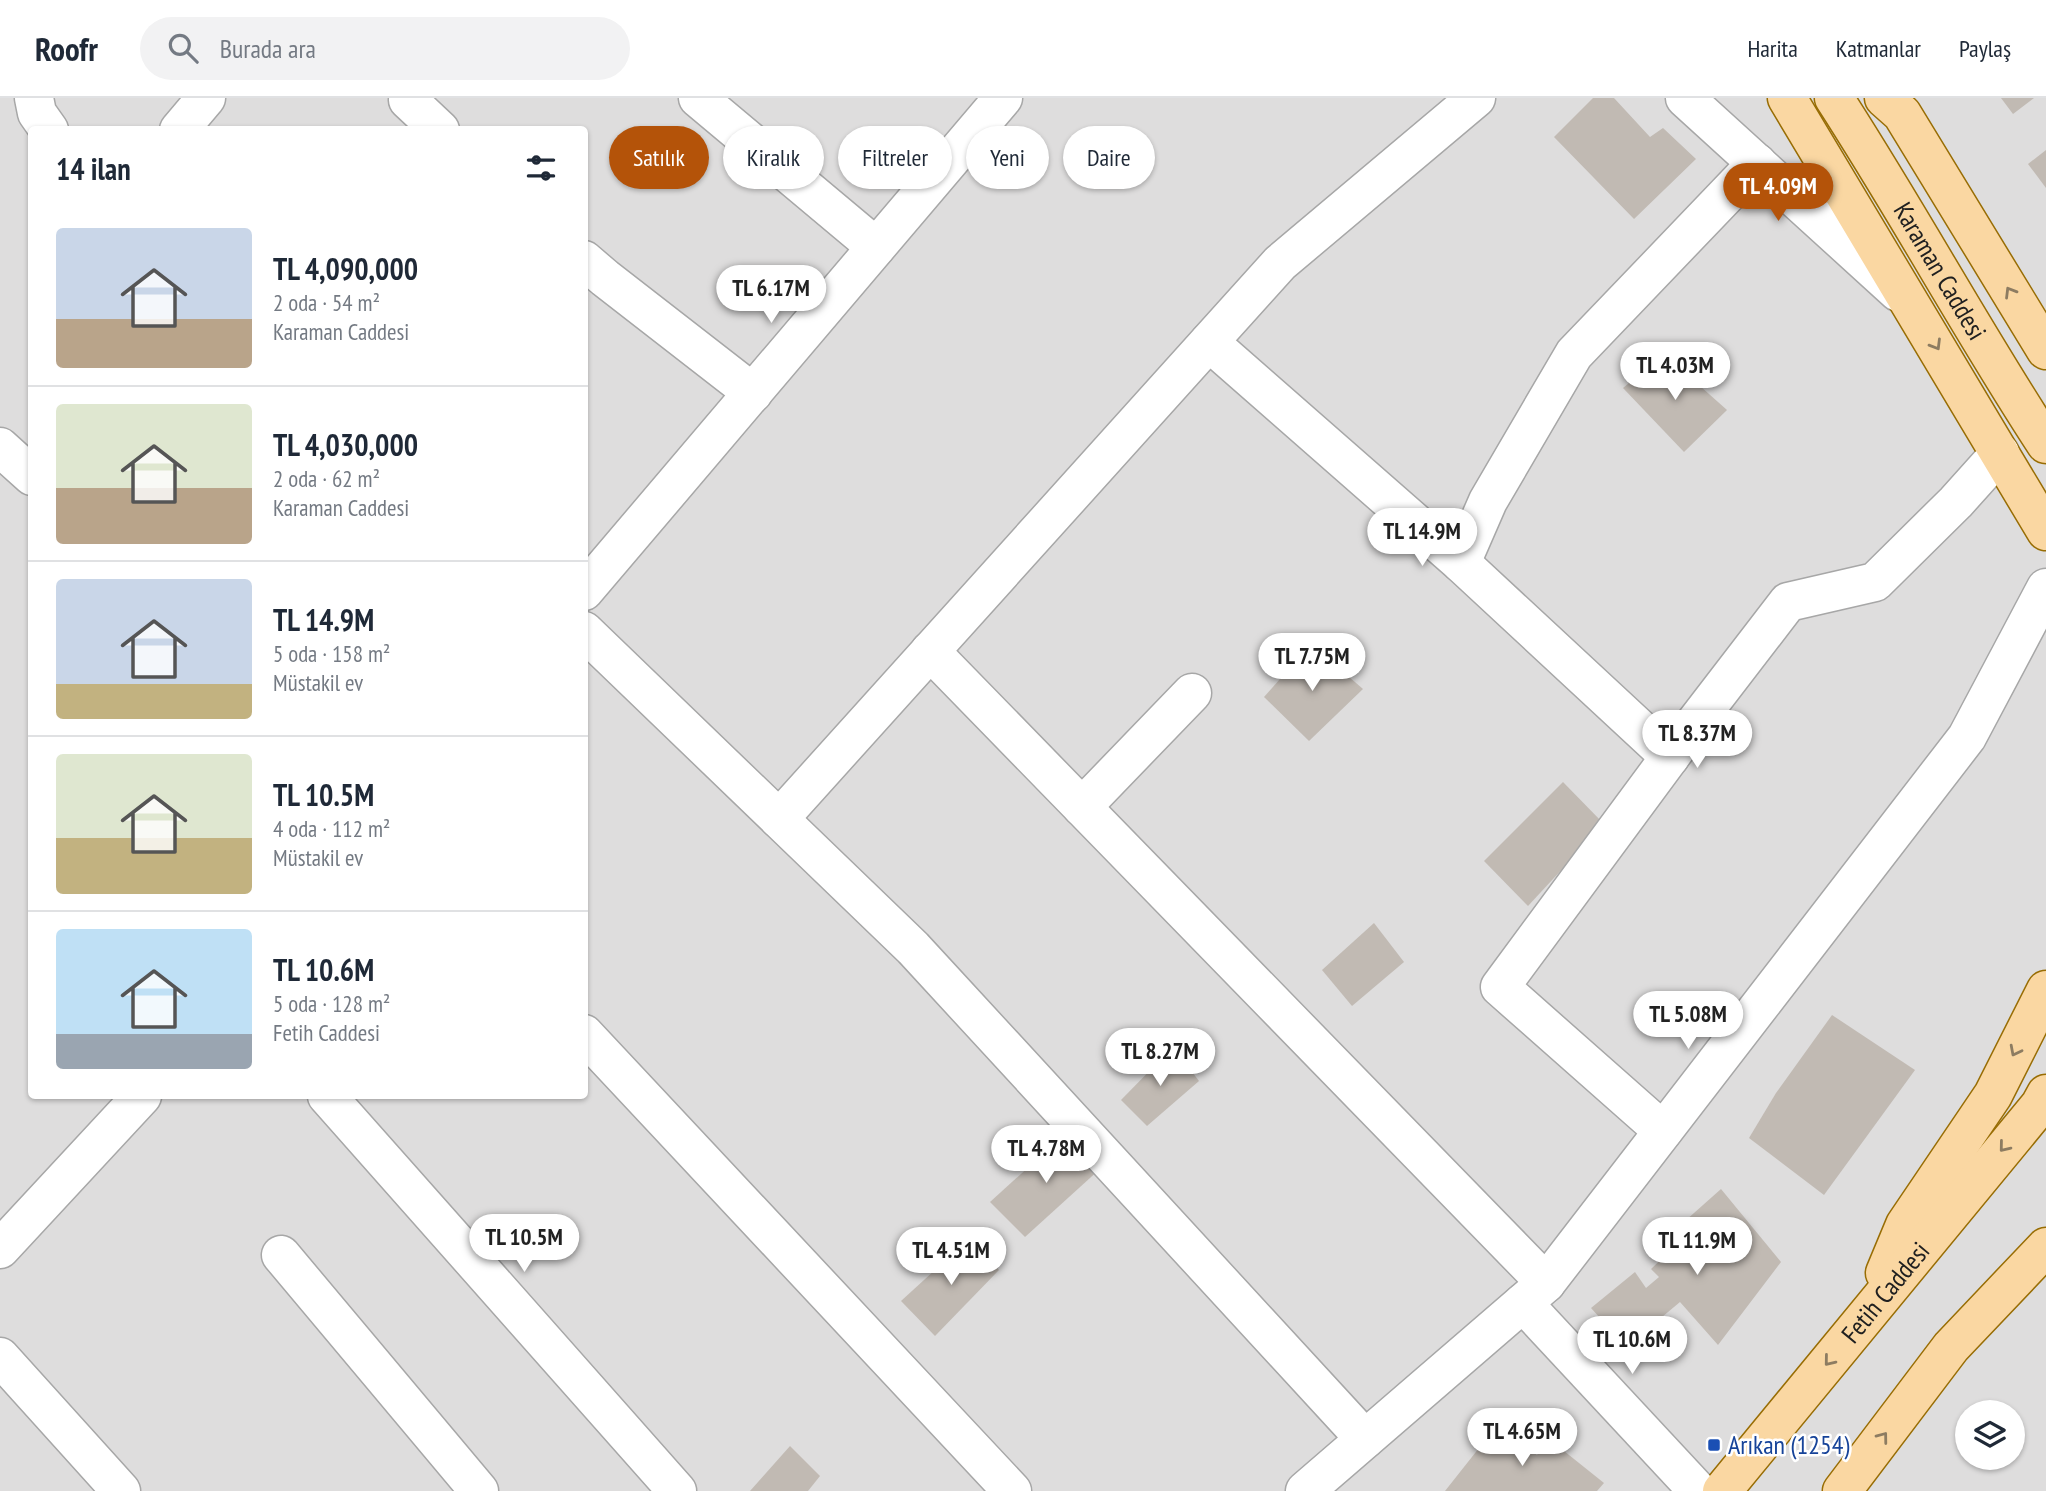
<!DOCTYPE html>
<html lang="tr">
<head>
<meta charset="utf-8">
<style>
	:root { --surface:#fff; --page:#f2f2f3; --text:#1f2937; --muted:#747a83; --line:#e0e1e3; --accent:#b45309 }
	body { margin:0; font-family:"PT Sans Narrow",sans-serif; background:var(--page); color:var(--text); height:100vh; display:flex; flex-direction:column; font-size:26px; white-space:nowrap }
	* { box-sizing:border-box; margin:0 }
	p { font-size:23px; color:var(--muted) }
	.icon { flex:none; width:38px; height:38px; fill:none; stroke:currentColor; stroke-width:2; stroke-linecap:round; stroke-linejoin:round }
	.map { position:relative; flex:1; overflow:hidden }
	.details { position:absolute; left:28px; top:28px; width:560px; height:973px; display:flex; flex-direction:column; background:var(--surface); border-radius:7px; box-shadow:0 2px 5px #0004 }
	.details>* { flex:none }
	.hud { position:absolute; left:609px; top:28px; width:665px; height:63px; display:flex; gap:14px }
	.buttons { position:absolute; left:1955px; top:1302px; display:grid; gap:14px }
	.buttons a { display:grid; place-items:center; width:70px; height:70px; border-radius:50%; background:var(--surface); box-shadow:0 2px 5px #0004; font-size:35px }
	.price { position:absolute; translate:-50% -60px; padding:0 16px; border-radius:24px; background:#fff; color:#222; font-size:23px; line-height:46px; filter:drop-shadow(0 2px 4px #0008) }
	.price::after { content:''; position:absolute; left:50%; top:42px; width:21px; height:16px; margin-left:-10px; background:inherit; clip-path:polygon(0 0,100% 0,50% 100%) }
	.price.active { background:var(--accent); color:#fff }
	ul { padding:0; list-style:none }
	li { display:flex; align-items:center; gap:21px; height:175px; padding:0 28px }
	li+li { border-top:2px solid var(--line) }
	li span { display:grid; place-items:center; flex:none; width:196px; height:140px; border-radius:7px; color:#555 }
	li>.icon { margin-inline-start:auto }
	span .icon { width:84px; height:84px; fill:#fffc; stroke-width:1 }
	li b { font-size:30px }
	h2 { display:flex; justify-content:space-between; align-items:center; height:84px; padding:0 28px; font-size:30px }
	.pill { padding:0 24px; border-radius:32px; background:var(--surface); box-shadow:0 2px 5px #0004; font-size:24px; line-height:63px }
	.pill.active { background:var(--accent); color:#fff }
	header { display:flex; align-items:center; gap:42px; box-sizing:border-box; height:98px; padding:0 35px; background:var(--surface); border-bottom:2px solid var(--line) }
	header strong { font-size:33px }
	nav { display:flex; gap:38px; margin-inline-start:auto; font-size:24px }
	.search { width:490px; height:63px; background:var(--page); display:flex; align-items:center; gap:18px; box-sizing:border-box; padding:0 24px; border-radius:38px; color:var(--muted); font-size:26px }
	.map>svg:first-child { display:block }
	.residential { fill:#dedddd; fill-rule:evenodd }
	.building { fill:#c1bab3 }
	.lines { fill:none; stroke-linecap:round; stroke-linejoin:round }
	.minor-casing { stroke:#a7a7a7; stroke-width:41 }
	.major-casing { stroke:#986d04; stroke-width:41 }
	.minor { stroke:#fff; stroke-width:38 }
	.major { stroke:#fad7a2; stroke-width:38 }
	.oneway { stroke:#8d7c61 }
	.transit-dot { fill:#1a4fb4; stroke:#fff; stroke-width:2.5 }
	.labels { text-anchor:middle; stroke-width:5; stroke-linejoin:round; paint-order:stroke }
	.street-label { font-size:26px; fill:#202020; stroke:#fff }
	.transit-label { font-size:26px; fill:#164399; stroke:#fff; text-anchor:start }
</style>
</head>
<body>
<header>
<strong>Roofr</strong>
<div class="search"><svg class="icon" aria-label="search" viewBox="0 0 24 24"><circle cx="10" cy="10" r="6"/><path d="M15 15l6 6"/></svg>Burada ara</div>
<nav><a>Harita</a><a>Katmanlar</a><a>Paylaş</a></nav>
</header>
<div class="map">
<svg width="2046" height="1393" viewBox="0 0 2046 1393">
	<rect width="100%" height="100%" fill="#f0ede7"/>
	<path class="residential" d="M 0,0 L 2046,0 L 2046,1393 L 0,1393 ZM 32,32 L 584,32 L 584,998 L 32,998 ZM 1967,1314 L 2012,1314 L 2012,1360 L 1967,1360 Z"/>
	<g class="building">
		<polygon points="1593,0 1614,0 1650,39 1663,30 1696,61 1634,121 1554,39"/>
		<polygon points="2001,0 2034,0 2013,16"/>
		<polygon points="2046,52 2046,90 2028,66"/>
		<polygon points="1664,256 1727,312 1684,354 1623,290"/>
		<polygon points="1311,546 1363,591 1309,643 1264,599"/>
		<polygon points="1563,684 1604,726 1528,808 1484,763"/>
		<polygon points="1374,825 1404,864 1352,908 1322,872"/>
		<polygon points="1832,917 1915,972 1824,1097 1749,1040 1776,995"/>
		<polygon points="1173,949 1199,983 1147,1028 1121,1002"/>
		<polygon points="1066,1035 1101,1070 1025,1139 990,1104"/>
		<polygon points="1721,1091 1781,1164 1718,1247 1680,1204 1626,1249 1591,1210 1635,1174 1646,1190 1659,1179 1651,1171 1692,1132 1685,1123"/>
		<polygon points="971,1139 999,1172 935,1238 901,1203"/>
		<polygon points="1498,1326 1537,1357 1549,1341 1604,1385 1597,1393 1445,1393"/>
		<polygon points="790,1348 820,1378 808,1393 750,1393"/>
	</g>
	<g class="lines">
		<g class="minor-casing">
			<g id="minor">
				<polyline points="34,0 37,15 49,32"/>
				<polyline points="698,0 876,149"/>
				<polyline points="1685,0 1898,194"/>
				<polyline points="408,2 440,32"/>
				<polyline points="179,32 206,0"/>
				<polyline points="584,162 605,180 753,295"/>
				<polyline points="1209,244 1461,465 1670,659"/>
				<polyline points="0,349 32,378"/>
				<polyline points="1461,465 1488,403 1574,256 1757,65"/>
				<polyline points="584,493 1003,0"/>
				<polyline points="584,533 913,850 1365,1341"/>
				<polyline points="930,553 1546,1185"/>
				<polyline points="1082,709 1192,595"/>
				<polyline points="779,721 1280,165 1476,0"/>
				<polyline points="584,936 1012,1393"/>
				<polyline points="327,998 677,1393"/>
				<polyline points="1663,1033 1500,889 1695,625 1788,504 1875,484 1956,404 2000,355"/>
				<polyline points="0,1151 142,998"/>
				<polyline points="281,1157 479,1393"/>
				<polyline points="1523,1205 1698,1393"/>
				<polyline points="0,1259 121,1393"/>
				<polyline points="1305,1393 1546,1185 1967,639 2046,490"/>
			</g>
		</g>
		<g class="major-casing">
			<g id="major">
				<polyline points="1787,0 2046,433"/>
				<path id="s1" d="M 1834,0 C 1908,114 1972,233 2046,346"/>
				<polyline points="1884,0 1902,16 2046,252"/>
				<polyline points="1885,1175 1905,1127 1993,997 2046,892"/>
				<path id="s2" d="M 1722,1393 L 2040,1007 L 2046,996"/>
				<polyline points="1842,1393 1951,1249 2046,1149"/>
			</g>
		</g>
		<use href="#minor" class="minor"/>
		<use href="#major" class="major"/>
	</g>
	<defs><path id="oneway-chevron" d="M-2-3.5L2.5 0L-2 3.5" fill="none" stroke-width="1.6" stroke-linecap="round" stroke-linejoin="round" transform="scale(1.75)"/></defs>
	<g class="oneway">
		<use href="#oneway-chevron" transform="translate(2010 194) rotate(-121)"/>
		<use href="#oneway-chevron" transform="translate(1936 247) rotate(59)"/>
		<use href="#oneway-chevron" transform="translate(2015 953) rotate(117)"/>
		<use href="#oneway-chevron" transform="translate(2004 1049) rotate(129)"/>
		<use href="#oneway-chevron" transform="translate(1829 1263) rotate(129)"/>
		<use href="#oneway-chevron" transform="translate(1883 1339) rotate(-53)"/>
	</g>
	<rect class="transit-dot" x="1707" y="1340" width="14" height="14" rx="3.5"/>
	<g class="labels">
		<g class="street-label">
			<text dy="9" stroke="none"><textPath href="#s1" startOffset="203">Karaman Caddesi</textPath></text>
			<text dy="9" stroke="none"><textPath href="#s2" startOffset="257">Fetih Caddesi</textPath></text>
		</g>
		<g class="transit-label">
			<text x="1728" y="1356">Arıkan (1254)</text>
		</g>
	</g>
</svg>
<div class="buttons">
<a><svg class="icon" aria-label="layers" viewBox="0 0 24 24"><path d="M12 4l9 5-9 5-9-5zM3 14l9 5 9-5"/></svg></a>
</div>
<b class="price active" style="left:1778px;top:125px">TL 4.09M</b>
<b class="price" style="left:771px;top:227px">TL 6.17M</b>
<b class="price" style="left:1675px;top:304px">TL 4.03M</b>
<b class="price" style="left:1422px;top:470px">TL 14.9M</b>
<b class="price" style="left:1312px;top:595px">TL 7.75M</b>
<b class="price" style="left:1697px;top:672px">TL 8.37M</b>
<b class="price" style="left:1688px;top:953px">TL 5.08M</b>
<b class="price" style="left:1160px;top:990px">TL 8.27M</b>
<b class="price" style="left:1046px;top:1087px">TL 4.78M</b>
<b class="price" style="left:524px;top:1176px">TL 10.5M</b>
<b class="price" style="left:1697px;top:1179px">TL 11.9M</b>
<b class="price" style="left:951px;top:1189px">TL 4.51M</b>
<b class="price" style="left:1632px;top:1278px">TL 10.6M</b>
<b class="price" style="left:1522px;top:1370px">TL 4.65M</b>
<div class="hud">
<a class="pill active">Satılık</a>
<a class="pill">Kiralık</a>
<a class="pill">Filtreler</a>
<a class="pill">Yeni</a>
<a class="pill">Daire</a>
</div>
<section class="details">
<h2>14 ilan<svg class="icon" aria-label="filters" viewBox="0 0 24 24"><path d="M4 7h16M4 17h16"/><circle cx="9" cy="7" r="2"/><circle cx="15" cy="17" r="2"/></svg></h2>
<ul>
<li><span style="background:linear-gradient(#c9d6e8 65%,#b9a48a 0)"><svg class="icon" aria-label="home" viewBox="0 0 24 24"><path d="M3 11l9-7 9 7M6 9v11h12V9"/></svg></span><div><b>TL 4,090,000</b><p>2 oda · 54 m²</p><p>Karaman Caddesi</p></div></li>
<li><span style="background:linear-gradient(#dfe7d0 60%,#b9a48a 0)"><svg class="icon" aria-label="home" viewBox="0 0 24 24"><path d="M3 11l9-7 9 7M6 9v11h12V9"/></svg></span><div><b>TL 4,030,000</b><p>2 oda · 62 m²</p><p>Karaman Caddesi</p></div></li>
<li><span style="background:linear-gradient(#c9d6e8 75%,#c2b280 0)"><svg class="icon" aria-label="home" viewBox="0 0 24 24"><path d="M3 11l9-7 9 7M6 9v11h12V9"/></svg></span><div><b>TL 14.9M</b><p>5 oda · 158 m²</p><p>Müstakil ev</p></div></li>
<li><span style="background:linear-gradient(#dfe7d0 60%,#c2b280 0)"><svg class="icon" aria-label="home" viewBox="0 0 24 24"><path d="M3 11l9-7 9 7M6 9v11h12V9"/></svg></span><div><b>TL 10.5M</b><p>4 oda · 112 m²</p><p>Müstakil ev</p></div></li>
<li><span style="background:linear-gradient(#bfe0f5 75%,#9aa5b1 0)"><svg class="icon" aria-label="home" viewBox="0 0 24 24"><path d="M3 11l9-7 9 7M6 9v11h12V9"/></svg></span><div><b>TL 10.6M</b><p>5 oda · 128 m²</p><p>Fetih Caddesi</p></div></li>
</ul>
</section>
</div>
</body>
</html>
